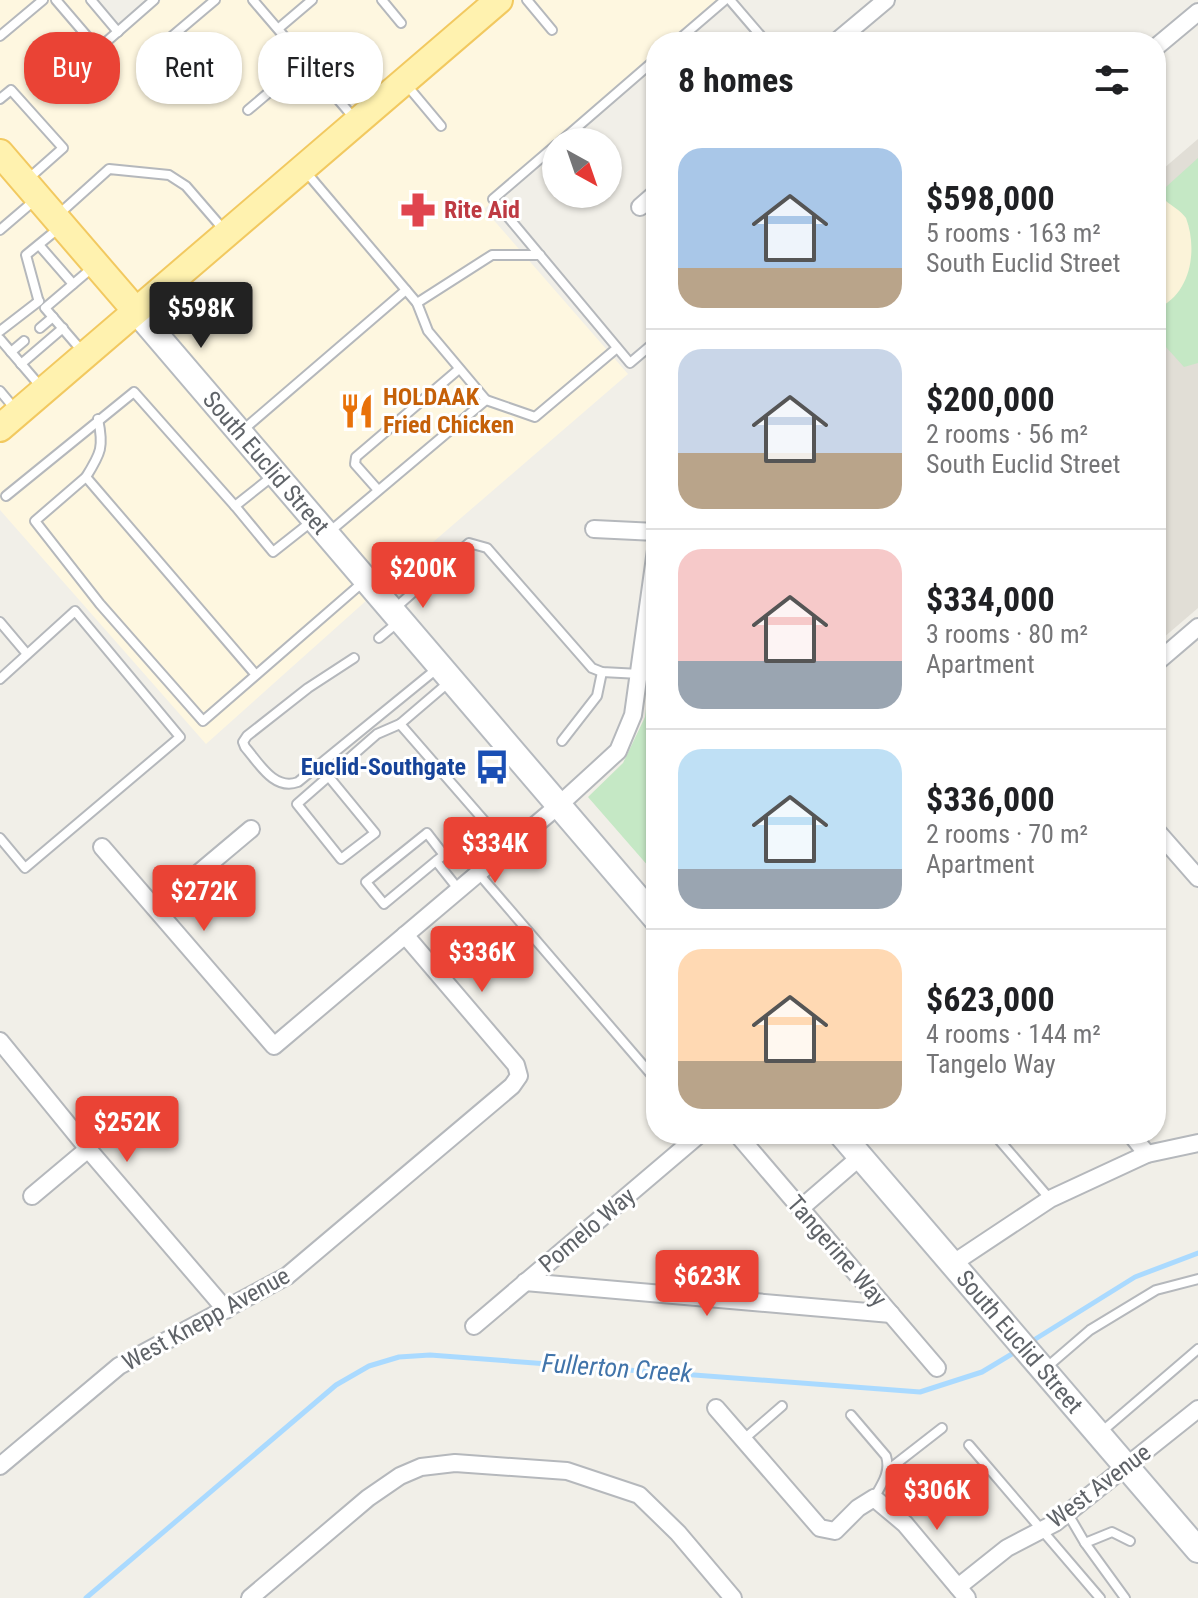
<!DOCTYPE html>
<html lang="en">
<head>
<meta charset="utf-8">
<style>
	:root { --surface:#fff; --page:#f6f6f6; --text:#202124; --muted:#757577; --line:#e0e0e0; --accent:#ea4335 }
	body { margin:0; font-family:"Roboto Condensed",sans-serif; background:var(--page); color:var(--text); height:100vh; display:flex; flex-direction:column; font-size:30px; white-space:nowrap }
	* { box-sizing:border-box; margin:0 }
	p { font-size:26px; color:var(--muted) }
	.icon { flex:none; width:44px; height:44px; fill:none; stroke:currentColor; stroke-width:2; stroke-linecap:round; stroke-linejoin:round }
	.map { position:relative; flex:1; overflow:hidden }
	.sheet { position:absolute; left:646px; top:32px; width:520px; height:1112px; display:flex; flex-direction:column; background:var(--surface); border-radius:32px; box-shadow:0 2px 6px #0004 }
	.sheet>* { flex:none }
	.top-card { position:absolute; left:24px; top:32px; width:502px; height:72px; display:flex; gap:16px }
	.needle { width:52px; rotate:140deg }
	.controls { position:absolute; left:542px; top:128px; display:grid; gap:16px }
	.controls a { display:grid; place-items:center; width:80px; height:80px; border-radius:50%; background:var(--surface); box-shadow:0 2px 6px #0004; font-size:40px }
	.price { position:absolute; translate:-50% -68px; padding:0 18px; border-radius:8px; background:var(--accent); color:#fff; font-size:26px; line-height:52px; filter:drop-shadow(0 2px 4px #0008) }
	.price::after { content:''; position:absolute; left:50%; top:48px; width:24px; height:18px; margin-left:-12px; background:inherit; clip-path:polygon(0 0,100% 0,50% 100%) }
	.price.selected { background:#222; color:#fff }
	ul { padding:0; list-style:none }
	li { display:flex; align-items:center; gap:24px; height:200px; padding:0 32px }
	li+li { border-top:2px solid var(--line) }
	li span { display:grid; place-items:center; flex:none; width:224px; height:160px; border-radius:24px; color:#555 }
	li>.icon { margin-inline-start:auto }
	span .icon { width:96px; height:96px; fill:#fffc; stroke-width:1 }
	li b { font-size:34px }
	h2 { display:flex; justify-content:space-between; align-items:center; height:96px; padding:0 32px; font-size:34px }
	.pill { padding:0 28px; border-radius:32px; background:var(--surface); box-shadow:0 2px 6px #0004; font-size:28px; line-height:72px }
	.pill.selected { background:var(--accent); color:#fff }
	.map>svg:first-child { display:block }
	.commercial { fill:#fef7e0 }
	.education { fill:#e1ded6 }
	.green { fill:#c5e8c5 }
	.sand { fill:#fbf3d9 }
	.lines { fill:none; stroke-linecap:round; stroke-linejoin:round }
	.stream { stroke:#aadaff; stroke-width:5 }
	.lane-casing { stroke:#b5b8bc; stroke-width:12 }
	.street-casing { stroke:#b5b8bc; stroke-width:20 }
	.secondary-casing { stroke:#b6babf; stroke-width:28 }
	.primary-casing { stroke:#f2c960; stroke-width:30 }
	.lane { stroke:#fff; stroke-width:8 }
	.street { stroke:#fff; stroke-width:16 }
	.secondary { stroke:#fff; stroke-width:24 }
	.primary { stroke:#fff2af; stroke-width:26 }
	.labels { text-anchor:middle; stroke-width:6; stroke-linejoin:round; paint-order:stroke }
	.health-label { font-size:24px; font-weight:bold; fill:#be3a42; stroke:#fff; text-anchor:start }
	.food-label { font-size:24px; font-weight:bold; fill:#c56008; stroke:#fff; text-anchor:start }
	.street-label { font-size:24px; fill:#5f6368; stroke:#fff }
	.transit-label { font-size:24px; font-weight:bold; fill:#164399; stroke:#fff; text-anchor:end }
	.water-label { font-size:26px; font-style:italic; fill:#4174aa; stroke:#fff }
</style>
</head>
<body>
<div class="map">
<svg width="1198" height="1598" viewBox="0 0 1198 1598">
	<rect width="100%" height="100%" fill="#f1efe8"/>
	<polygon class="commercial" points="0,0 89,0 119,35 161,0 724,0 680,42 656,42 656,62 484,209 628,374 396,574 206,744 0,510"/>
	<polygon class="education" points="1198,139 1198,608 1156,644 1156,175"/>
	<g class="green">
		<polygon points="1198,158 1198,363 1184,367 1156,336 1156,196"/>
		<polygon points="656,621 656,875 588,797 623,763 645,717"/>
	</g>
	<path class="sand" d="M 1166,201 C 1172,206 1181,211 1186,218 C 1198,250 1191,295 1156,309 L 1156,209 Z"/>
	<g class="lines">
		<g class="stream">
			<polyline points="1029,1343 1135,1277 1198,1253"/>
			<polyline points="86,1598 336,1385 369,1366 399,1357 430,1355 920,1392 982,1372 1017,1351"/>
		</g>
		<g class="lane-casing">
			<g id="lane">
				<polyline points="56,0 98,49 154,0"/>
				<polyline points="91,0 118,32"/>
				<polyline points="253,0 354,118"/>
				<polyline points="382,0 401,23"/>
				<polyline points="527,0 552,30"/>
				<polyline points="730,0 766,42"/>
				<polyline points="279,28 312,0"/>
				<polyline points="0,36 43,0"/>
				<polyline points="170,38 215,0"/>
				<polyline points="676,42 725,0"/>
				<polyline points="405,83 441,126"/>
				<polyline points="0,99 11,90 63,148 28,179"/>
				<polyline points="248,110 306,61"/>
				<polyline points="560,142 656,59"/>
				<polyline points="556,145 493,199 630,363 656,341"/>
				<polyline points="306,172 417,303 428,331 486,400 328,533"/>
				<polyline points="59,214 109,169 169,175 186,186 224,230"/>
				<polyline points="0,230 35,200"/>
				<polyline points="39,245 73,284"/>
				<polyline points="38,299 26,255 59,228"/>
				<polyline points="417,303 492,255 540,255"/>
				<polyline points="40,328 53,317"/>
				<polyline points="0,331 39,301"/>
				<polyline points="0,339 41,387"/>
				<polyline points="82,351 45,308 92,268"/>
				<polyline points="11,352 24,341"/>
				<polyline points="21,364 63,328"/>
				<polyline points="0,391 15,409"/>
				<polyline points="486,400 535,417 617,348"/>
				<polyline points="243,430 406,290"/>
				<polyline points="274,475 235,506 273,552 311,522"/>
				<path d="M 86,477 C 101,453 104,447 98,419"/>
				<polyline points="378,490 355,464 356,457 459,369"/>
				<polyline points="6,496 134,392 235,506"/>
				<polyline points="393,610 469,543 487,548 592,668 602,672 640,674"/>
				<polyline points="0,622 27,654"/>
				<polyline points="379,638 397,623"/>
				<path d="M 354,658 L 308,688 L 247,736 L 243,742 L 245,747 C 259,763 274,791 298,782 L 439,667"/>
				<polyline points="256,675 86,477 35,521 100,604 203,721 362,583"/>
				<polyline points="0,679 75,611 180,737 25,868 0,838"/>
				<polyline points="400,724 508,848"/>
				<polyline points="562,741 597,696 602,672"/>
				<polyline points="329,777 375,833 341,859 297,804 377,734 400,724 448,683"/>
				<polyline points="436,861 444,855 427,833 366,882 384,904 436,861 459,890"/>
				<polyline points="479,874 656,1080"/>
				<polyline points="994,1134 1050,1199"/>
				<polyline points="1047,1367 1090,1330 1156,1290 1198,1279"/>
				<path d="M 851,1415 L 886,1456 C 891,1472 882,1484 874,1498"/>
				<polyline points="1099,1434 1198,1349"/>
				<polyline points="744,1439 782,1406"/>
				<polyline points="969,1445 1100,1598"/>
				<polyline points="888,1470 942,1428"/>
				<polyline points="1068,1514 1085,1543"/>
				<polyline points="1125,1598 1085,1543 1112,1532 1130,1541"/>
			</g>
		</g>
		<g class="street-casing">
			<g id="street">
				<polyline points="836,42 886,0"/>
				<polyline points="1156,47 1198,12"/>
				<polyline points="640,207 656,193"/>
				<polyline points="594,529 656,532"/>
				<polyline points="1156,663 1198,627"/>
				<polyline points="1156,830 1198,878"/>
				<polyline points="102,847 274,1046 559,805 618,751 633,715 656,550"/>
				<polyline points="157,908 251,829"/>
				<polyline points="0,1041 88,1149 226,1310"/>
				<polyline points="737,1134 937,1368"/>
				<polyline points="1131,1134 1147,1154"/>
				<polyline points="32,1196 88,1149"/>
				<polyline points="801,1208 860,1157"/>
				<polyline points="952,1264 1050,1199 1147,1154 1198,1143"/>
				<polyline points="525,1282 891,1314"/>
				<polyline points="474,1326 700,1134"/>
				<polyline points="716,1408 820,1528 835,1531 858,1508 874,1498 905,1524 967,1598"/>
				<polyline points="0,1466 119,1366 287,1276 512,1086 519,1076 516,1065 405,935"/>
				<polyline points="958,1587 1007,1548 1055,1523 1198,1409"/>
				<polyline points="250,1598 368,1498 400,1476 421,1467 455,1463 567,1471 639,1495 678,1533 733,1598"/>
			</g>
		</g>
		<g class="secondary-casing">
			<g id="secondary">
				<path id="s1" d="M 136,311 L 656,919"/>
				<path id="s2" d="M 841,1134 L 1198,1550"/>
			</g>
		</g>
		<g class="primary-casing">
			<g id="primary">
				<polyline points="0,153 136,311"/>
				<polyline points="0,428 499,0"/>
			</g>
		</g>
		<use href="#lane" class="lane"/>
		<use href="#street" class="street"/>
		<use href="#secondary" class="secondary"/>
		<use href="#primary" class="primary"/>
	</g>
	<defs>
		<g id="pharmacy-bare" transform="scale(2.76)"><path d="M-2-6h4v4h4v4h-4v4h-4v-4h-4v-4h4Z" fill="#e0444e" stroke="#fff" stroke-width="2.5" paint-order="stroke"/></g>
		<g id="restaurant-bare" transform="scale(2.76)"><path d="M-5-6h1v4h1v-4h1v4h1v-4h1v5L-1.5 .5V6h-2V.5L-5-1ZM5-6V6H3V1.5H1.5Q1.5-4 5-6Z" fill="#e8710a" stroke="#fff" stroke-width="2.5" paint-order="stroke"/></g>
		<g id="bus-bare" transform="scale(2.76)"><path d="M-5-6H5V4H4V6H2V4H-2V6H-4V4H-5ZM-3.5-4V0h7V-4ZM-3.5 1.2v1.5H-2V1.2ZM2 1.2v1.5H3.5V1.2Z" fill="#1a4fb4" stroke="#fff" stroke-width="2.5" paint-order="stroke"/></g>
	</defs>
	<g fill-rule="evenodd">
		<use href="#pharmacy-bare" x="418" y="210"/>
		<use href="#restaurant-bare" x="357" y="411"/>
		<use href="#bus-bare" x="492" y="767"/>
	</g>
	<g class="labels">
		<g class="health-label">
			<text x="444" y="218">Rite Aid</text>
		</g>
		<g class="food-label">
			<text x="383" y="405">HOLDAAK<tspan x="383" dy="28">Fried Chicken</tspan></text>
		</g>
		<g class="street-label">
			<text dy="8" stroke="none"><textPath href="#s1" startOffset="200">South Euclid Street</textPath></text>
			<text transform="translate(587 1230) rotate(-40)" y="8">Pomelo Way</text>
			<text transform="translate(837 1251) rotate(49)" y="8">Tangerine Way</text>
			<text transform="translate(206 1319) rotate(-29)" y="8">West Knepp Avenue</text>
			<text dy="8" stroke="none"><textPath href="#s2" startOffset="274">South Euclid Street</textPath></text>
			<text transform="translate(1099 1486) rotate(-37)" y="8">West Avenue</text>
		</g>
		<g class="transit-label">
			<text x="466" y="775">Euclid-Southgate</text>
		</g>
		<g class="water-label">
			<text transform="translate(617 1368) rotate(4)" y="9">Fullerton Creek</text>
		</g>
	</g>
</svg>
<div class="controls">
<a><svg class="needle" viewBox="-14 -14 28 28"><path d="M0-13l5 13h-10z" fill="#e53935"/><path d="M0 13l5-13h-10z" fill="#757577"/></svg></a>
</div>
<b class="price selected" style="left:201px;top:350px">$598K</b>
<b class="price" style="left:423px;top:610px">$200K</b>
<b class="price" style="left:495px;top:885px">$334K</b>
<b class="price" style="left:204px;top:933px">$272K</b>
<b class="price" style="left:482px;top:994px">$336K</b>
<b class="price" style="left:127px;top:1164px">$252K</b>
<b class="price" style="left:707px;top:1318px">$623K</b>
<b class="price" style="left:937px;top:1532px">$306K</b>
<div class="top-card">
<a class="pill selected">Buy</a>
<a class="pill">Rent</a>
<a class="pill">Filters</a>
</div>
<section class="sheet">
<h2>8 homes<svg class="icon" aria-label="filters" viewBox="0 0 24 24"><path d="M4 7h16M4 17h16"/><circle cx="9" cy="7" r="2"/><circle cx="15" cy="17" r="2"/></svg></h2>
<ul>
<li><span style="background:linear-gradient(#a9c7e8 75%,#b9a48a 0)"><svg class="icon" aria-label="home" viewBox="0 0 24 24"><path d="M3 11l9-7 9 7M6 9v11h12V9"/></svg></span><div><b>$598,000</b><p>5 rooms · 163 m²</p><p>South Euclid Street</p></div></li>
<li><span style="background:linear-gradient(#c9d6e8 65%,#b9a48a 0)"><svg class="icon" aria-label="home" viewBox="0 0 24 24"><path d="M3 11l9-7 9 7M6 9v11h12V9"/></svg></span><div><b>$200,000</b><p>2 rooms · 56 m²</p><p>South Euclid Street</p></div></li>
<li><span style="background:linear-gradient(#f6c9c9 70%,#9aa5b1 0)"><svg class="icon" aria-label="home" viewBox="0 0 24 24"><path d="M3 11l9-7 9 7M6 9v11h12V9"/></svg></span><div><b>$334,000</b><p>3 rooms · 80 m²</p><p>Apartment</p></div></li>
<li><span style="background:linear-gradient(#bfe0f5 75%,#9aa5b1 0)"><svg class="icon" aria-label="home" viewBox="0 0 24 24"><path d="M3 11l9-7 9 7M6 9v11h12V9"/></svg></span><div><b>$336,000</b><p>2 rooms · 70 m²</p><p>Apartment</p></div></li>
<li><span style="background:linear-gradient(#ffd9b3 70%,#b9a48a 0)"><svg class="icon" aria-label="home" viewBox="0 0 24 24"><path d="M3 11l9-7 9 7M6 9v11h12V9"/></svg></span><div><b>$623,000</b><p>4 rooms · 144 m²</p><p>Tangelo Way</p></div></li>
</ul>
</section>
</div>
</body>
</html>
